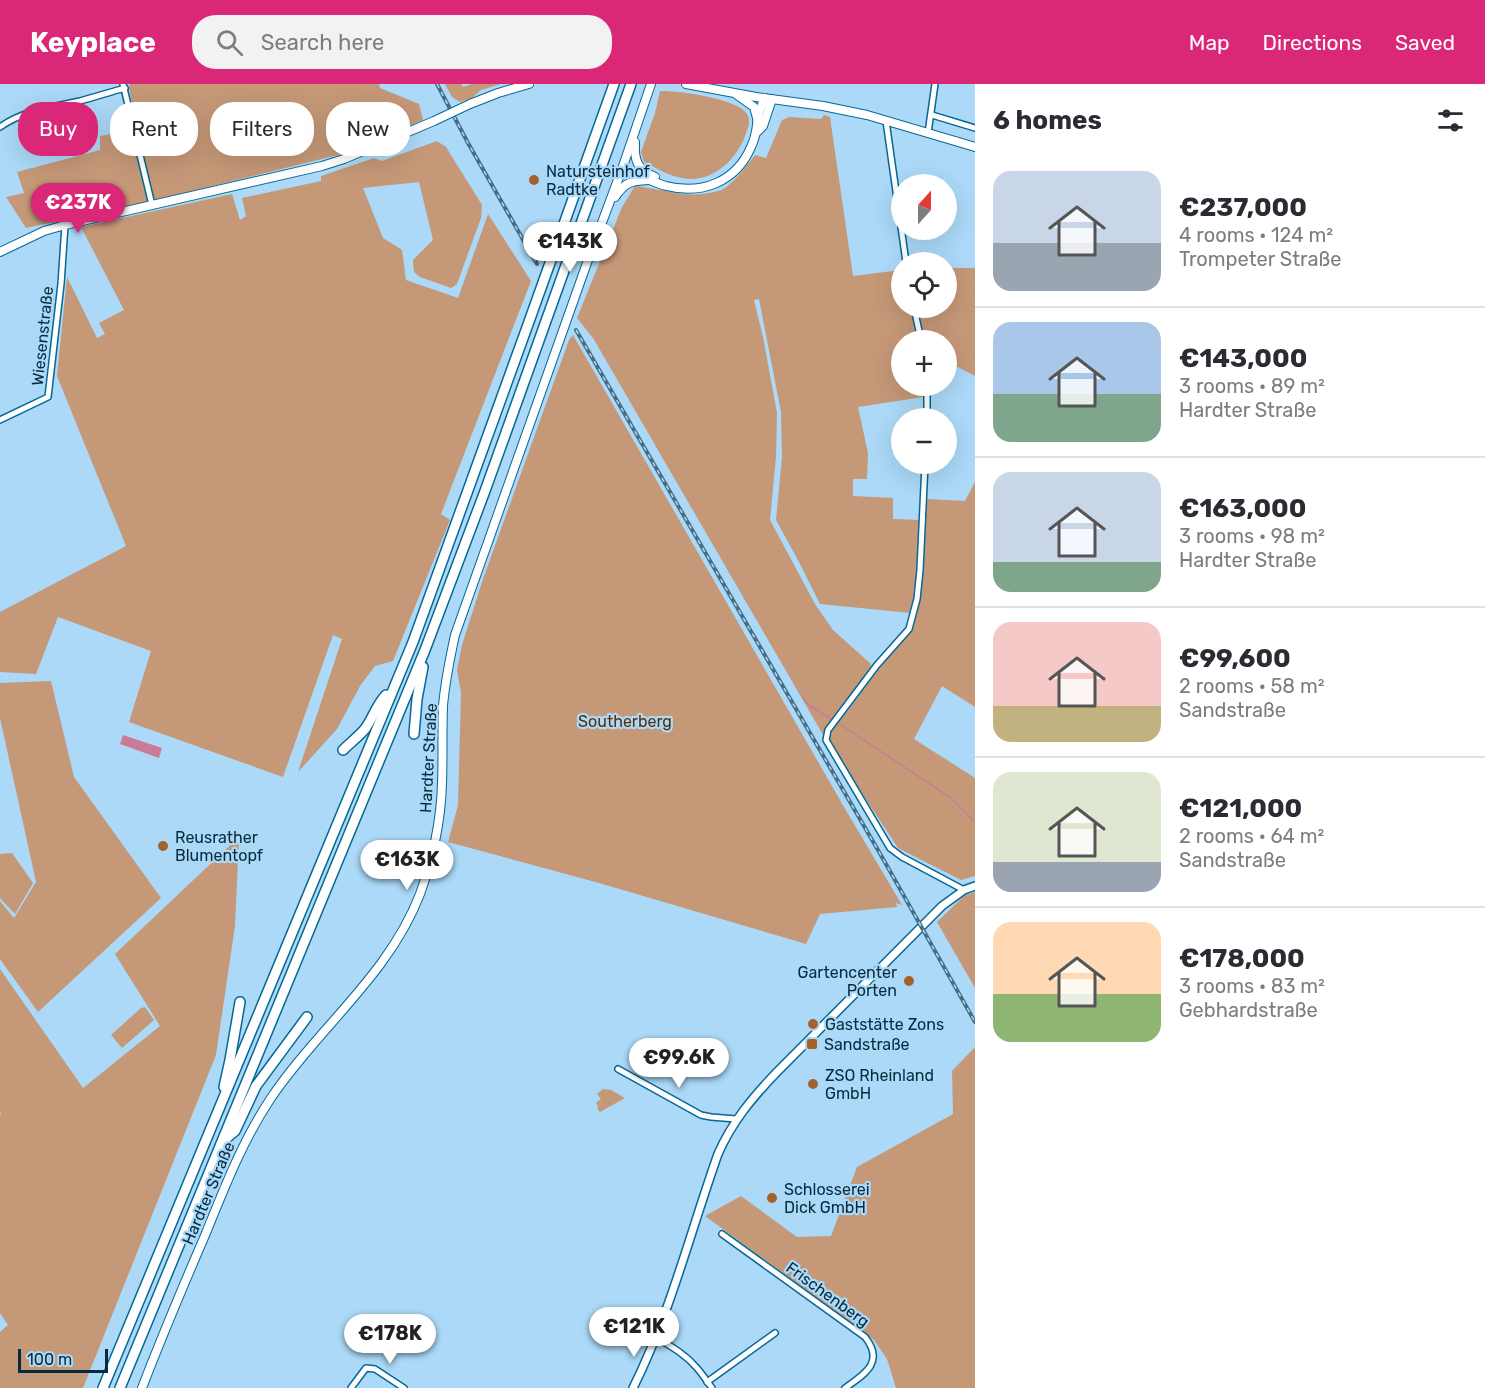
<!DOCTYPE html>
<html lang="en">
<head>
<meta charset="utf-8">
<style>
	:root { --surface:#fff; --page:#f2f2f3; --text:#2b2b33; --muted:#7c7c81; --line:#e1e1e2; --accent:#db2777 }
	body { margin:0; font-family:Rubik,sans-serif; background:var(--page); color:var(--text); height:100vh; display:flex; flex-direction:column; font-size:22px; white-space:nowrap }
	* { box-sizing:border-box; margin:0 }
	p { font-size:20px; color:var(--muted) }
	.icon { flex:none; width:33px; height:33px; fill:none; stroke:currentColor; stroke-width:2; stroke-linecap:round; stroke-linejoin:round }
	.map { position:relative; flex:1; overflow:hidden }
	.sheet { display:flex; flex-direction:column; background:var(--surface); width:510px }
	.sheet>* { flex:none }
	.hud { position:absolute; left:18px; top:18px; width:570px; height:54px; display:flex; gap:12px }
	.needle { width:39px; rotate:21deg }
	.tools { position:absolute; left:891px; top:90px; display:grid; gap:12px }
	.tools a { display:grid; place-items:center; width:66px; height:66px; border-radius:50%; background:var(--surface); box-shadow:0 6px 24px #0002; font-size:30px }
	.scale { position:absolute; left:18px; bottom:15px; width:90px; box-sizing:border-box; padding-left:6px; border:3px solid #072b3e; border-top:0; font-size:16px; line-height:21px; white-space:nowrap; color:#072b3e; -webkit-text-stroke:4px #abd9f7; paint-order:stroke }
	.price { position:absolute; translate:-50% -51px; padding:0 14px; border-radius:21px; background:#fff; color:#222; font-size:20px; line-height:39px; filter:drop-shadow(0 2px 3px #0008) }
	.price::after { content:''; position:absolute; left:50%; top:36px; width:18px; height:14px; margin-left:-9px; background:inherit; clip-path:polygon(0 0,100% 0,50% 100%) }
	.price.on { background:var(--accent); color:#fff }
	ul { padding:0; list-style:none }
	li { display:flex; align-items:center; gap:18px; height:150px; padding:0 18px }
	li+li { border-top:2px solid var(--line) }
	li span { display:grid; place-items:center; flex:none; width:168px; height:120px; border-radius:18px; color:#555 }
	li>.icon { margin-inline-start:auto }
	span .icon { width:72px; height:72px; fill:#fffc; stroke-width:1 }
	li b { font-size:26px }
	h2 { display:flex; justify-content:space-between; align-items:center; height:72px; padding:0 18px; font-size:26px }
	.tag { padding:0 21px; border-radius:24px; background:var(--surface); box-shadow:0 6px 24px #0002; font-size:21px; line-height:54px }
	.tag.on { background:var(--accent); color:#fff }
	header { display:flex; align-items:center; gap:36px; box-sizing:border-box; height:84px; padding:0 30px; background:var(--accent); color:#fff }
	header strong { font-size:28px }
	nav { display:flex; gap:33px; margin-inline-start:auto; font-size:21px }
	.search { width:420px; height:54px; background:var(--page); display:flex; align-items:center; gap:15px; box-sizing:border-box; padding:0 21px; border-radius:24px; color:var(--muted); font-size:22px }
	main { display:flex; flex:1; min-height:0 }
	.map>svg:first-child { display:block }
	.green { fill:#c59877 }
	.water { fill:#ca7c97 }
	.lines { fill:none; stroke-linecap:round; stroke-linejoin:round }
	.stream { stroke:#ca7c97; stroke-width:1.5 }
	.minor-casing { stroke:#056895; stroke-width:8 }
	.tertiary-casing { stroke:#056895; stroke-width:10 }
	.secondary-casing { stroke:#056895; stroke-width:10 }
	.motorway-casing { stroke:#056895; stroke-width:12 }
	.minor { stroke:#fff; stroke-width:5 }
	.tertiary { stroke:#fff; stroke-width:7 }
	.secondary { stroke:#fff; stroke-width:8 }
	.motorway { stroke:#fff; stroke-width:9 }
	.rail-casing { stroke:#456d84; stroke-width:4 }
	.rail { stroke:#abd9f7; stroke-width:1.5; stroke-dasharray:4.5; stroke-linecap:butt }
	.secondary-bridge-casing { stroke:#056895; stroke-width:10; stroke-linecap:butt }
	.secondary-bridge { stroke:#fff; stroke-width:8 }
	.poi-dot { fill:#a3622c; stroke:#abd9f7; stroke-width:2 }
	.labels { text-anchor:middle; stroke-width:4.5; stroke-linejoin:round; paint-order:stroke }
	.poi-label { font-size:16px; fill:#072b3e; stroke:#abd9f7; text-anchor:start }
	.street-label { font-size:16px; fill:#072b3e; stroke:#abd9f7 }
	.park-label { font-size:16px; fill:#5a2f06; stroke:#abd9f7 }
</style>
</head>
<body>
<header>
<strong>Keyplace</strong>
<div class="search"><svg class="icon" aria-label="search" viewBox="0 0 24 24"><circle cx="10" cy="10" r="6"/><path d="M15 15l6 6"/></svg>Search here</div>
<nav><a>Map</a><a>Directions</a><a>Saved</a></nav>
</header>
<main>
<div class="map">
<svg width="975" height="1304" viewBox="0 0 975 1304">
	<rect width="100%" height="100%" fill="#abd9f7"/>
	<g class="green">
		<polygon points="130,0 379,0 380,4 419,20 423,36 346,69 156,116 26,144 6,113 24,109 17,88 100,66 100,52 136,45 129,3"/>
		<polygon points="445,0 461,0 463,3 472,0 501,0 481,6 472,14 460,18 452,13"/>
		<path d="M 660,7 C 676,6 740,15 747,30 C 751,37 748,45 745,52 C 737,74 716,95 691,95 C 674,95 658,85 644,78 L 641,68 L 655,29 Z"/>
		<path d="M 824,31 L 830,33 L 853,192 L 901,186 L 902,224 L 912,224 L 918,256 L 902,256 L 902,302 L 923,302 L 923,313 L 858,323 L 868,369 L 867,395 L 853,395 L 853,412 L 893,414 L 893,435 L 921,436 L 914,514 L 911,529 L 820,520 L 799,478 L 776,436 L 782,373 L 781,328 L 759,215 L 754,216 L 763,253 L 777,329 L 776,373 L 770,436 L 815,520 L 833,546 L 871,580 L 870,586 L 838,629 L 843,633 L 884,578 L 911,546 L 920,513 L 927,415 L 965,417 L 975,398 L 975,623 L 942,602 L 914,655 L 975,694 L 975,792 L 961,796 L 898,764 L 844,682 L 826,656 L 593,254 L 577,234 L 622,123 L 635,102 C 664,105 684,115 714,108 C 717,107 720,107 723,105 C 733,100 748,80 755,71 L 766,74 L 782,36 L 790,33 L 821,35 Z"/>
		<polygon points="437,57 446,63 482,121 481,134 457,200 451,204 420,193 414,188 413,176 433,156 419,98 363,104 383,154 402,166 406,196 458,214 488,130 531,197 441,430 450,436 393,577 375,582 360,602 337,645 298,688 342,555 333,551 283,693 129,638 151,567 58,533 36,590 0,588 0,528 126,462 57,292 67,193 97,254 105,250 99,239 124,226 81,143 232,110 240,136 246,132 242,114 321,97 321,92 374,74 382,77"/>
		<polygon points="947,184 975,184 975,292 958,283 947,284 946,256 923,256 916,224 946,224"/>
		<polygon points="573,251 844,723 902,821 896,819 897,823 820,830 806,860 599,799 448,758 458,721 461,608 457,586 462,561 483,495 569,256"/>
		<polygon points="51,597 74,693 161,814 38,928 0,875 0,817 14,834 36,798 0,634 0,599"/>
		<polygon points="239,753 235,842 216,971 83,1304 0,1304 0,1248 8,1241 0,1229 0,1032 1,1030 0,1028 0,885 83,1004 160,942 115,870"/>
		<polygon points="12,769 33,799 15,830 0,814 0,770"/>
		<polygon points="975,808 975,904 937,838 964,812"/>
		<polygon points="145,923 154,936 122,964 111,951 141,924"/>
		<polygon points="975,963 975,1304 896,1304 887,1275 874,1256 705,1132 741,1112 797,1153 831,1152 857,1083 953,1030 952,987"/>
		<polygon points="603,1005 611,1006 625,1014 600,1028 597,1024 598,1022 596,1019 601,1015 597,1010"/>
	</g>
	<polygon class="water" points="123,651 162,664 159,674 120,660"/>
	<g class="lines">
		<g class="stream">
			<polyline points="803,614 809,621 831,635"/>
			<polyline points="838,639 951,714 975,738"/>
		</g>
		<g class="minor-casing">
			<g id="minor">
				<polyline points="123,0 152,121"/>
				<polyline points="932,31 975,44"/>
				<polyline points="886,37 906,178"/>
				<path d="M 0,43 C 24,26 52,23 80,17 C 95,13 110,8 125,4"/>
				<polyline points="928,49 935,0"/>
				<polyline points="914,224 921,256"/>
				<polyline points="927,334 927,302"/>
				<polyline points="0,336 48,313 61,200 65,141"/>
				<polyline points="925,380 920,486 917,515 909,545 877,581 828,646 826,656 890,764 902,773 964,806"/>
				<polyline points="618,985 701,1031 711,1033 736,1035"/>
				<path d="M 722,1150 L 865,1253 C 885,1278 865,1290 845,1304"/>
				<path d="M 656,1254 C 670,1261 686,1271 697,1284 C 702,1290 707,1297 712,1304"/>
				<polyline points="707,1298 775,1249"/>
				<polyline points="351,1304 366,1284 375,1285 404,1304"/>
			</g>
		</g>
		<g class="tertiary-casing">
			<path id="tertiary" d="M 633,1304 C 670,1230 690,1149 718,1070 C 732,1038 752,1014 776,989 L 942,822 L 964,806 L 975,802"/>
		</g>
		<g class="secondary-casing">
			<g id="secondary">
				<polyline points="686,0 756,13 823,22 867,31 975,63"/>
				<polyline points="737,11 754,23 757,34"/>
				<polyline points="470,20 498,9 529,0"/>
				<polyline points="756,49 763,42 772,15"/>
				<path d="M 635,58 C 634,77 637,85 655,93"/>
				<path d="M 622,85 C 637,89 651,98 666,102 C 702,111 736,98 751,63 C 755,55 756,49 757,41 C 757,31 761,22 765,14"/>
				<path d="M 615,113 C 625,98 631,97 648,96"/>
				<polyline points="0,168 44,147 65,141 322,82 344,75 434,37"/>
				<path d="M 142,1304 C 162,1252 184,1200 206,1149 C 225,1102 243,1056 271,1014 C 318,944 389,891 420,810 C 433,774 441,737 442,699 C 443,674 442,648 443,622 C 445,598 450,574 455,551 L 588,176 L 622,85 L 651,0"/>
			</g>
		</g>
		<g class="motorway-casing">
			<g id="motorway">
				<polyline points="414,650 417,615 423,583"/>
				<path d="M 343,666 C 350,659 359,652 365,645 C 373,634 377,620 386,611"/>
				<polyline points="224,1003 230,976 240,918"/>
				<polyline points="223,1057 235,1047 256,1002 307,933"/>
				<polyline points="103,1304 413,558 526,246 614,0"/>
				<polyline points="120,1304 425,566 485,407 631,0"/>
			</g>
		</g>
		<use href="#minor" class="minor"/>
		<use href="#tertiary" class="tertiary"/>
		<use href="#secondary" class="secondary"/>
		<use href="#motorway" class="motorway"/>
		<g class="rail-casing">
			<g id="rail">
				<polyline points="437,0 468,59 537,180"/>
				<polyline points="576,246 882,773 975,938"/>
			</g>
		</g>
		<use href="#rail" class="rail"/>
		<g class="secondary-bridge-casing">
			<polyline id="secondary-bridge" points="434,37 470,20"/>
		</g>
		<use href="#secondary-bridge" class="secondary-bridge"/>
	</g>
	<g class="poi-dot">
		<circle cx="534" cy="96" r="6"/>
		<circle cx="163" cy="762" r="6"/>
		<circle cx="909" cy="897" r="6"/>
		<circle cx="813" cy="940" r="6"/>
		<rect x="806" y="954" width="12" height="12" rx="3"/>
		<circle cx="813" cy="1000" r="6"/>
		<circle cx="772" cy="1114" r="6"/>
	</g>
	<g class="labels">
		<g class="poi-label">
			<text x="546" y="93">Natursteinhof<tspan x="546" dy="18">Radtke</tspan></text>
			<text x="175" y="759">Reusrather<tspan x="175" dy="18">Blumentopf</tspan></text>
			<text x="897" y="894" text-anchor="end">Gartencenter<tspan x="897" dy="18">Porten</tspan></text>
			<text x="825" y="946">Gaststätte Zons</text>
			<text x="824" y="966">Sandstraße</text>
			<text x="825" y="997">ZSO Rheinland<tspan x="825" dy="18">GmbH</tspan></text>
			<text x="784" y="1111">Schlosserei<tspan x="784" dy="18">Dick GmbH</tspan></text>
		</g>
		<g class="street-label">
			<text transform="translate(42 252) rotate(-84)" y="6">Wiesenstraße</text>
			<text transform="translate(428 674) rotate(-87)" y="6">Hardter Straße</text>
			<text transform="translate(208 1109) rotate(-67)" y="6">Hardter Straße</text>
			<text transform="translate(828 1210) rotate(36)" y="6">Frischenberg</text>
		</g>
		<g class="park-label">
			<text x="625" y="643">Southerberg</text>
		</g>
	</g>
</svg>
<div class="tools">
<a><svg class="needle" viewBox="-14 -14 28 28"><path d="M0-13l5 13h-10z" fill="#e53935"/><path d="M0 13l5-13h-10z" fill="#7c7c81"/></svg></a>
<a><svg class="icon" aria-label="locate" viewBox="0 0 24 24"><circle cx="12" cy="12" r="6"/><path d="M12 2v4M12 18v4M2 12h4M18 12h4"/></svg></a>
<a>+</a>
<a>−</a>
</div>
<div class="scale">100 m</div>
<b class="price on" style="left:78px;top:150px">€237K</b>
<b class="price" style="left:570px;top:189px">€143K</b>
<b class="price" style="left:407px;top:807px">€163K</b>
<b class="price" style="left:679px;top:1005px">€99.6K</b>
<b class="price" style="left:634px;top:1274px">€121K</b>
<b class="price" style="left:390px;top:1281px">€178K</b>
<div class="hud">
<a class="tag on">Buy</a>
<a class="tag">Rent</a>
<a class="tag">Filters</a>
<a class="tag">New</a>
</div>
</div>
<section class="sheet">
<h2>6 homes<svg class="icon" aria-label="filters" viewBox="0 0 24 24"><path d="M4 7h16M4 17h16"/><circle cx="9" cy="7" r="2"/><circle cx="15" cy="17" r="2"/></svg></h2>
<ul>
<li><span style="background:linear-gradient(#c9d6e8 60%,#9aa5b1 0)"><svg class="icon" aria-label="home" viewBox="0 0 24 24"><path d="M3 11l9-7 9 7M6 9v11h12V9"/></svg></span><div><b>€237,000</b><p>4 rooms · 124 m²</p><p>Trompeter Straße</p></div></li>
<li><span style="background:linear-gradient(#a9c7e8 60%,#7fa58c 0)"><svg class="icon" aria-label="home" viewBox="0 0 24 24"><path d="M3 11l9-7 9 7M6 9v11h12V9"/></svg></span><div><b>€143,000</b><p>3 rooms · 89 m²</p><p>Hardter Straße</p></div></li>
<li><span style="background:linear-gradient(#c9d6e8 75%,#7fa58c 0)"><svg class="icon" aria-label="home" viewBox="0 0 24 24"><path d="M3 11l9-7 9 7M6 9v11h12V9"/></svg></span><div><b>€163,000</b><p>3 rooms · 98 m²</p><p>Hardter Straße</p></div></li>
<li><span style="background:linear-gradient(#f6c9c9 70%,#c2b280 0)"><svg class="icon" aria-label="home" viewBox="0 0 24 24"><path d="M3 11l9-7 9 7M6 9v11h12V9"/></svg></span><div><b>€99,600</b><p>2 rooms · 58 m²</p><p>Sandstraße</p></div></li>
<li><span style="background:linear-gradient(#dfe7d0 75%,#9aa5b1 0)"><svg class="icon" aria-label="home" viewBox="0 0 24 24"><path d="M3 11l9-7 9 7M6 9v11h12V9"/></svg></span><div><b>€121,000</b><p>2 rooms · 64 m²</p><p>Sandstraße</p></div></li>
<li><span style="background:linear-gradient(#ffd9b3 60%,#8fb573 0)"><svg class="icon" aria-label="home" viewBox="0 0 24 24"><path d="M3 11l9-7 9 7M6 9v11h12V9"/></svg></span><div><b>€178,000</b><p>3 rooms · 83 m²</p><p>Gebhardstraße</p></div></li>
</ul>
</section>
</main>
</body>
</html>
